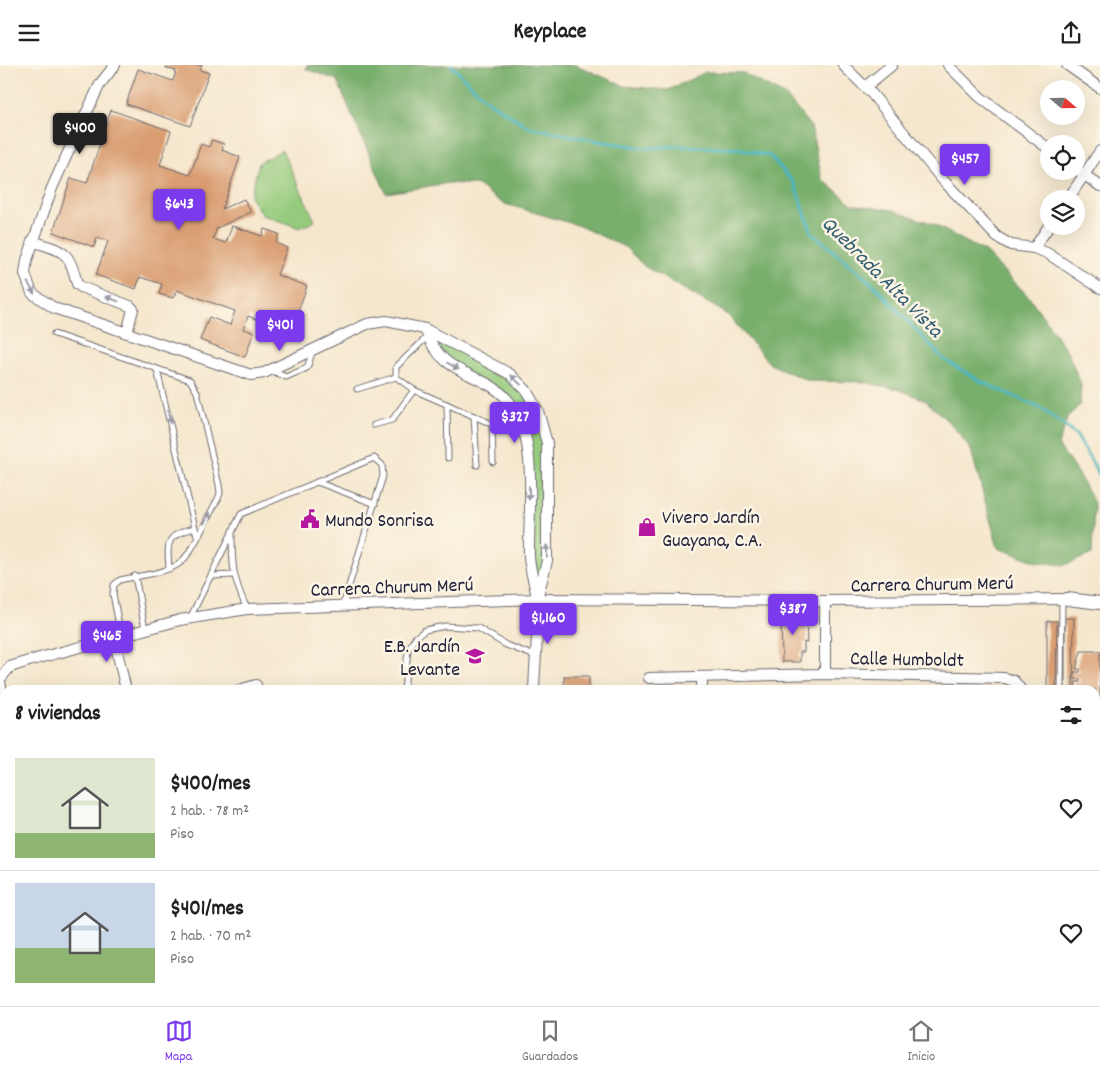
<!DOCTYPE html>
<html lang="es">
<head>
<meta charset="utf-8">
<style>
	:root { --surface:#fff; --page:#f2f2f2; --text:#222; --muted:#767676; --line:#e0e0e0; --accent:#7c3aed }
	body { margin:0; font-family:Dekko,sans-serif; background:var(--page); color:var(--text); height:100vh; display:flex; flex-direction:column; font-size:19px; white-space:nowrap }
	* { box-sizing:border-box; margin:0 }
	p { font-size:16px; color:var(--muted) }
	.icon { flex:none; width:28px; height:28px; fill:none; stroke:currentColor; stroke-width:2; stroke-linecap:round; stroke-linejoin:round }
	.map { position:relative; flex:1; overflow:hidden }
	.drawer { position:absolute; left:0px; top:620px; width:1100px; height:321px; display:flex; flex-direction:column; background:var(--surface); border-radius:15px 15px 0 0; box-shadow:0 5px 20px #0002 }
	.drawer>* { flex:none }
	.needle { width:32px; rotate:110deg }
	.fabs { position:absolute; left:1040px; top:15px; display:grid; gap:10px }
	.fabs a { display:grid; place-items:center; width:45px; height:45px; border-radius:50%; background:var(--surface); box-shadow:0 5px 20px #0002; font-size:25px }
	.price { position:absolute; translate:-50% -42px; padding:0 11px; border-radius:5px; background:var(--accent); color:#fff; font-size:16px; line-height:32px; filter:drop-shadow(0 1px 2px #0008) }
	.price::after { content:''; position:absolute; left:50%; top:30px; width:15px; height:11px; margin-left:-8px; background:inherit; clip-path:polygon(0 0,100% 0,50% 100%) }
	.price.active { background:#222; color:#fff }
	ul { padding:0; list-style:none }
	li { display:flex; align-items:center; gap:15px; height:125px; padding:0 15px }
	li+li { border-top:1px solid var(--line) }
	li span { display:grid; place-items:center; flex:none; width:140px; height:100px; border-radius:0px; color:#555 }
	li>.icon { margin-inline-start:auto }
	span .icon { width:60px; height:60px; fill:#fffc; stroke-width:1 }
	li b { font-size:21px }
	h2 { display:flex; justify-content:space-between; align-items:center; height:60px; padding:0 15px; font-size:21px }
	header { display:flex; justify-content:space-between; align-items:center; height:65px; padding:0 15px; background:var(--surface); font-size:22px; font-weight:800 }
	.tab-bar { display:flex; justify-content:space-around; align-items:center; height:70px; border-top:1px solid var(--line); background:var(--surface); font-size:14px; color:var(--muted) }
	.tab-bar a { display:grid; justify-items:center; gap:2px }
	.tab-bar .active { color:var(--accent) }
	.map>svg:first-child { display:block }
	.green { fill:#95cb7d; stroke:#5c765c }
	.forest { fill:#78af6c; stroke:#4d6854 }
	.water { fill:#48b6c2; stroke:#356c7e }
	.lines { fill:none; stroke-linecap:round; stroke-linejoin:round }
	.stream { stroke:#48b6c2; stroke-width:3 }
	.building { fill:#d99d71 }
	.service-casing { stroke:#6c676e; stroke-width:7 }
	.minor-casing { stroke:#6c676e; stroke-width:12 }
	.tertiary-casing { stroke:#6c676e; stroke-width:14 }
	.service { stroke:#fff; stroke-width:5 }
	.minor { stroke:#fff; stroke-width:10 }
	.tertiary { stroke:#fff; stroke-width:12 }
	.oneway { fill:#9c9ca7 }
	.labels { text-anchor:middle; stroke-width:5; stroke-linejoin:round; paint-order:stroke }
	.poi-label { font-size:20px; fill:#22223b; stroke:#fcf5e5; text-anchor:start }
	.street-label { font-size:20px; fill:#22223b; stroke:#fcf5e5 }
	.water-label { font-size:21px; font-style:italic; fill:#315d71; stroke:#fcf5e5 }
</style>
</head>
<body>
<header><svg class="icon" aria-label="menu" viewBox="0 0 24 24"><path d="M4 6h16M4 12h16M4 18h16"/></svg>Keyplace<svg class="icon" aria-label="share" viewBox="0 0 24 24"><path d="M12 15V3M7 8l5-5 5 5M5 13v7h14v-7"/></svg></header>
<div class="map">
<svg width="1100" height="941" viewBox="0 0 1100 941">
	<rect width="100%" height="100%" fill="#fcf5e5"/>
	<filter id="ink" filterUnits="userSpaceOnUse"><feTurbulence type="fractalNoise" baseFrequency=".02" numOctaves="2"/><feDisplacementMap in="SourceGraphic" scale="10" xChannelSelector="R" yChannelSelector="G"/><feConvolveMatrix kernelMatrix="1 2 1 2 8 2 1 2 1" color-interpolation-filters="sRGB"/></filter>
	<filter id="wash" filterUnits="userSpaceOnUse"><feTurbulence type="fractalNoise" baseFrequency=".0096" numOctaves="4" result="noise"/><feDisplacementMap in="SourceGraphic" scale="20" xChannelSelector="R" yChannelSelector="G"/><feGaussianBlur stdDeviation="1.12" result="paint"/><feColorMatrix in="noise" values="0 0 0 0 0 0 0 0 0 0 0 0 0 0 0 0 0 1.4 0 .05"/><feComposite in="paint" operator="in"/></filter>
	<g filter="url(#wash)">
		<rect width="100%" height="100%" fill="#f5e7cd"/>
		<g class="green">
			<polygon points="282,85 315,156 300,163 262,150 250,131 259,98"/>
			<polygon points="425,264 510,309 543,358 547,496 537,534 529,495 528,389 511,338 447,298"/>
		</g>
		<polygon class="forest" points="307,0 576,0 624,21 668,25 706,7 743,8 786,31 811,62 822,114 852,139 893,145 933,159 985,187 1030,233 1067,286 1081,319 1080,340 1068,351 1058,380 1078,409 1094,438 1092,489 1065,500 1037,497 998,483 971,385 952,360 925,335 898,324 862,317 809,316 770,299 727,249 644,201 625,182 577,160 502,138 478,120 449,118 386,128 337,15 306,4"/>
		<g class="water">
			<rect x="1096" y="880" width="4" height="24"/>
			<polygon points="1096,922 1100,922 1100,941 1095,941"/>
		</g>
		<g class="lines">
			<polyline class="stream" points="451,0 484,33 528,62 598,76 645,83 681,81 741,84 770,91 794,118 812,168 875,221 943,294 982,317 1042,344 1077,371 1100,411"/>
		</g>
		<g id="blocks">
			<g class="building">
				<polygon points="167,0 202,0 200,5 209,8 190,61 126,39 138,4 173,16 176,6 166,3"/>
				<polygon points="111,45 171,66 160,100 190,110 201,79 209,82 212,75 224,79 222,85 240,92 222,144 244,134 251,147 217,163 213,174 226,178 232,161 262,171 264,164 279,169 276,178 287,183 277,210 307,221 291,267 248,251 243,264 254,267 245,292 200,275 209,252 230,260 235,246 177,225 173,233 159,229 162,219 140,212 136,224 96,210 108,176 97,173 94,182 53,167 71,113 87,118"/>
				<polygon points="781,548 803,548 803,555 806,554 807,578 804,577 804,587 800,587 800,597 782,597"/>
				<polygon points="1065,553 1074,553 1073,625 1065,625"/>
				<polygon points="1047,556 1057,556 1056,625 1047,625"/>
				<polygon points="1081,586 1100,586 1100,635 1095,635 1095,625 1076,624 1075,617 1080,617 1080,614 1074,614 1074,607 1080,607 1080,604 1076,604"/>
				<polygon points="564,611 589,611 589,625 567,625 567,622 564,622"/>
				<rect x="1095" y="688" width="5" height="48"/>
				<rect x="1095" y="824" width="5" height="48"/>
				<rect x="1045" y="936" width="9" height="5"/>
				<rect x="1064" y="936" width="8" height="5"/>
			</g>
		</g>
	</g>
	<g filter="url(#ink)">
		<use href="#blocks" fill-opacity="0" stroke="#6c676e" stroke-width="1"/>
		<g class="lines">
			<g class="service-casing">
				<g id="service">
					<path d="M 54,269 L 190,315 L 197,327 L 219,420 L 220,428 L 218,434 C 208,450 193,488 180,498 C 167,508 136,511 120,515 L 114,520 L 113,529 L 121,571"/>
					<polyline points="427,272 396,302 396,312 414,325 492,359 493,397"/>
					<polyline points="157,305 197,471"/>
					<polyline points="270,305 286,312 307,303 313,285"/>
					<polyline points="357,324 396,312"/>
					<polyline points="447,339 448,393"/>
					<polyline points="474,351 477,400"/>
					<polyline points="374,360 392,355 414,325"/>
					<polyline points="317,417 375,439"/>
					<path d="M 232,466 C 232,501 232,511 247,544"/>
					<path d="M 169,503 C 167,476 166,470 195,463"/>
					<polyline points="135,511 145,564"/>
					<polyline points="211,511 234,510"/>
					<polyline points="190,553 241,449 374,393 382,400 383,411 343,540"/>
					<polyline points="404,625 408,585 415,573 425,565 445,561 478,563 506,580 535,591"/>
					<polyline points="1061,625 1062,534"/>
					<polyline points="1061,941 1061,936"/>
				</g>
			</g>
			<g class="minor-casing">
				<g id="minor">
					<polyline points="115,0 100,19 65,94 52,123 27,195 25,209 32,228 54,243 251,310 264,308 367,259 386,256 425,264 510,309 526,325 538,346 547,378 547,496 537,534"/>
					<polyline points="843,0 872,29 941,113 997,172 1011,180 1034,183 1047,188 1100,223"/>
					<polyline points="948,0 980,32 1049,84"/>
					<polyline points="1067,0 1100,23"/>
					<polyline points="865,22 892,0"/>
					<polyline points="1076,104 1100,121"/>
					<polyline points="1068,134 1100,86"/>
					<path d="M 32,176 C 64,187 69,184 77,219 L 81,222 L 130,241 L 133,244 L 127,268"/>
					<polyline points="1034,183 1049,161"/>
					<path d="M 425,264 C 443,316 485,304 511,339 C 539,375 528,448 529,492 C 530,506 535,520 537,533 C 539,563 535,595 534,625"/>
					<polyline points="825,536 825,609"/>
					<polyline points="114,573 126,625"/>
					<polyline points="649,613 825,609 1005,613 1014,616 1021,625"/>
					<polyline points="0,614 10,602 32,595 180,555 247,544 537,534 825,536 1074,534"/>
					<polyline points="0,617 5,641"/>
					<polyline points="239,625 256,620"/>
					<polyline points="702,625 702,613"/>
					<polyline points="1095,778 1100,778"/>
					<polyline points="92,936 93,941"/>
					<polyline points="155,936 157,941"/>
					<polyline points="262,936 263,941"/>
					<polyline points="626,936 626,941"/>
					<polyline points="732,936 740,941"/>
					<polyline points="120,941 137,936"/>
					<polyline points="468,941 469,936"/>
					<polyline points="565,941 565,936"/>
					<polyline points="1014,941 1017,936"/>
				</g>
			</g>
			<g class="tertiary-casing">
				<polyline id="tertiary" points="1067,534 1100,538"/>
			</g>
			<use href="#service" class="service"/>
			<use href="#minor" class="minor"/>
			<use href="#tertiary" class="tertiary"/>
		</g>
		<defs><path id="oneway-solid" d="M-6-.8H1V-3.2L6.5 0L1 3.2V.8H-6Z" transform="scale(1.25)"/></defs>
		<g class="oneway">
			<use href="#oneway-solid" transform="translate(31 223) rotate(60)"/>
			<use href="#oneway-solid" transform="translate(112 234) rotate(-159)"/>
			<use href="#oneway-solid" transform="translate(453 301) rotate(30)"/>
			<use href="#oneway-solid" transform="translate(516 315) rotate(-136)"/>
			<use href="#oneway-solid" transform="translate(169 352) rotate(77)"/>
			<use href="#oneway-solid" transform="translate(529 428) rotate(90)"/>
			<use href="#oneway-solid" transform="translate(207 453) rotate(-61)"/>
			<use href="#oneway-solid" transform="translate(547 486) rotate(-89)"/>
		</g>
	</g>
	<defs>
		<g id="civic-bare" transform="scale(1.5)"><path d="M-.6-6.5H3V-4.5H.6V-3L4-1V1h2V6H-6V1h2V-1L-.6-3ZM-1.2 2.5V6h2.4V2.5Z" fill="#b5179e" stroke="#fcf5e5" stroke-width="2.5" paint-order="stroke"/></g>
		<g id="shop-bare" transform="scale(1.5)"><path d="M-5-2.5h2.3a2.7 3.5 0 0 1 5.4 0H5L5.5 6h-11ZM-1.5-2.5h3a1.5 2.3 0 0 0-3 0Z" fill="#b5179e" stroke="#fcf5e5" stroke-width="2.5" paint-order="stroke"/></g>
		<g id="school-bare" transform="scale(1.5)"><path d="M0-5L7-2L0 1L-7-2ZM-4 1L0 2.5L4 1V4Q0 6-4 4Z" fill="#b5179e" stroke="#fcf5e5" stroke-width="2.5" paint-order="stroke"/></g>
	</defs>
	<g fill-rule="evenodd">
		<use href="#civic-bare" x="310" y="454"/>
		<use href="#shop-bare" x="647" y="462"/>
		<use href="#school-bare" x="475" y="591"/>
	</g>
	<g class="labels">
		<g class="poi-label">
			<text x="662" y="458">Vivero Jardín<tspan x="662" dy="23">Guayana, C.A.</tspan></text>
			<text x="325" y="461">Mundo Sonrisa</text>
			<text x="460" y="587" text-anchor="end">E.B. Jardín<tspan x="460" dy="23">Levante</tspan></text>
		</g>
		<g class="street-label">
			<text transform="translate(932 518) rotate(-1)" y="7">Carrera Churum Merú</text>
			<text transform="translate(392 521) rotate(-2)" y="7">Carrera Churum Merú</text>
			<text transform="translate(907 593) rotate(1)" y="7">Calle Humboldt</text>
		</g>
		<g class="water-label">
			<text transform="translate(883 211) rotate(45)" y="7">Quebrada Alta Vista</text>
		</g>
	</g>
</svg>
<div class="fabs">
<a><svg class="needle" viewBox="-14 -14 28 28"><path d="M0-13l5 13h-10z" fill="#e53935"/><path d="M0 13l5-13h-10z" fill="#767676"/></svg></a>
<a><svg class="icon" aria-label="locate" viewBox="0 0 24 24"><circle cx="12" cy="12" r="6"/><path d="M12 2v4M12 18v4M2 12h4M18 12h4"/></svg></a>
<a><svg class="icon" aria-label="layers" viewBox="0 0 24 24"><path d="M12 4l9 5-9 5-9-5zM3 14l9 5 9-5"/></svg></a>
</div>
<b class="price active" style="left:80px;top:90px">$400</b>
<b class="price" style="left:965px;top:121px">$457</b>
<b class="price" style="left:179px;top:166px">$643</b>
<b class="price" style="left:280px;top:287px">$401</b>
<b class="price" style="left:515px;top:379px">$327</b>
<b class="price" style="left:793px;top:571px">$387</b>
<b class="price" style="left:548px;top:580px">$1,160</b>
<b class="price" style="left:107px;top:598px">$465</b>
<section class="drawer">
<h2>8 viviendas<svg class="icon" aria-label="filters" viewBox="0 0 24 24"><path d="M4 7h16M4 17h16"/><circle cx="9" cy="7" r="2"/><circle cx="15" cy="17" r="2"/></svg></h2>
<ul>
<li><span style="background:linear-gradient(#dfe7d0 75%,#8fb573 0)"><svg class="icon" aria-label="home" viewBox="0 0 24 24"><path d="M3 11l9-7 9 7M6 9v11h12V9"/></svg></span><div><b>$400/mes</b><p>2 hab. · 78 m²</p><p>Piso</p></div><svg class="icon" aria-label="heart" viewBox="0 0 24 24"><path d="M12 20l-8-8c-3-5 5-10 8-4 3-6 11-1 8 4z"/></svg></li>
<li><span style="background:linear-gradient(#c9d6e8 65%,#8fb573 0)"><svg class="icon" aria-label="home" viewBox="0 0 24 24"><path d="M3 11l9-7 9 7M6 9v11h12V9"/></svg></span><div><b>$401/mes</b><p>2 hab. · 70 m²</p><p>Piso</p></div><svg class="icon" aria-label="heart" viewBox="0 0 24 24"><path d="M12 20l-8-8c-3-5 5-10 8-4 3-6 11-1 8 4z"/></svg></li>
</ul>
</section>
</div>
<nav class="tab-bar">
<a class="active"><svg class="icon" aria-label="map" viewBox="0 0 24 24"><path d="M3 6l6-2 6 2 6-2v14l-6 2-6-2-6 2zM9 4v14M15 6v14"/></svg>Mapa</a>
<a><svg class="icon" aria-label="saved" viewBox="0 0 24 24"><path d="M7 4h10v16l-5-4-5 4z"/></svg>Guardados</a>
<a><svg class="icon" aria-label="home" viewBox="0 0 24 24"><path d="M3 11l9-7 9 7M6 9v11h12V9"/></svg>Inicio</a>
</nav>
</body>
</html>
